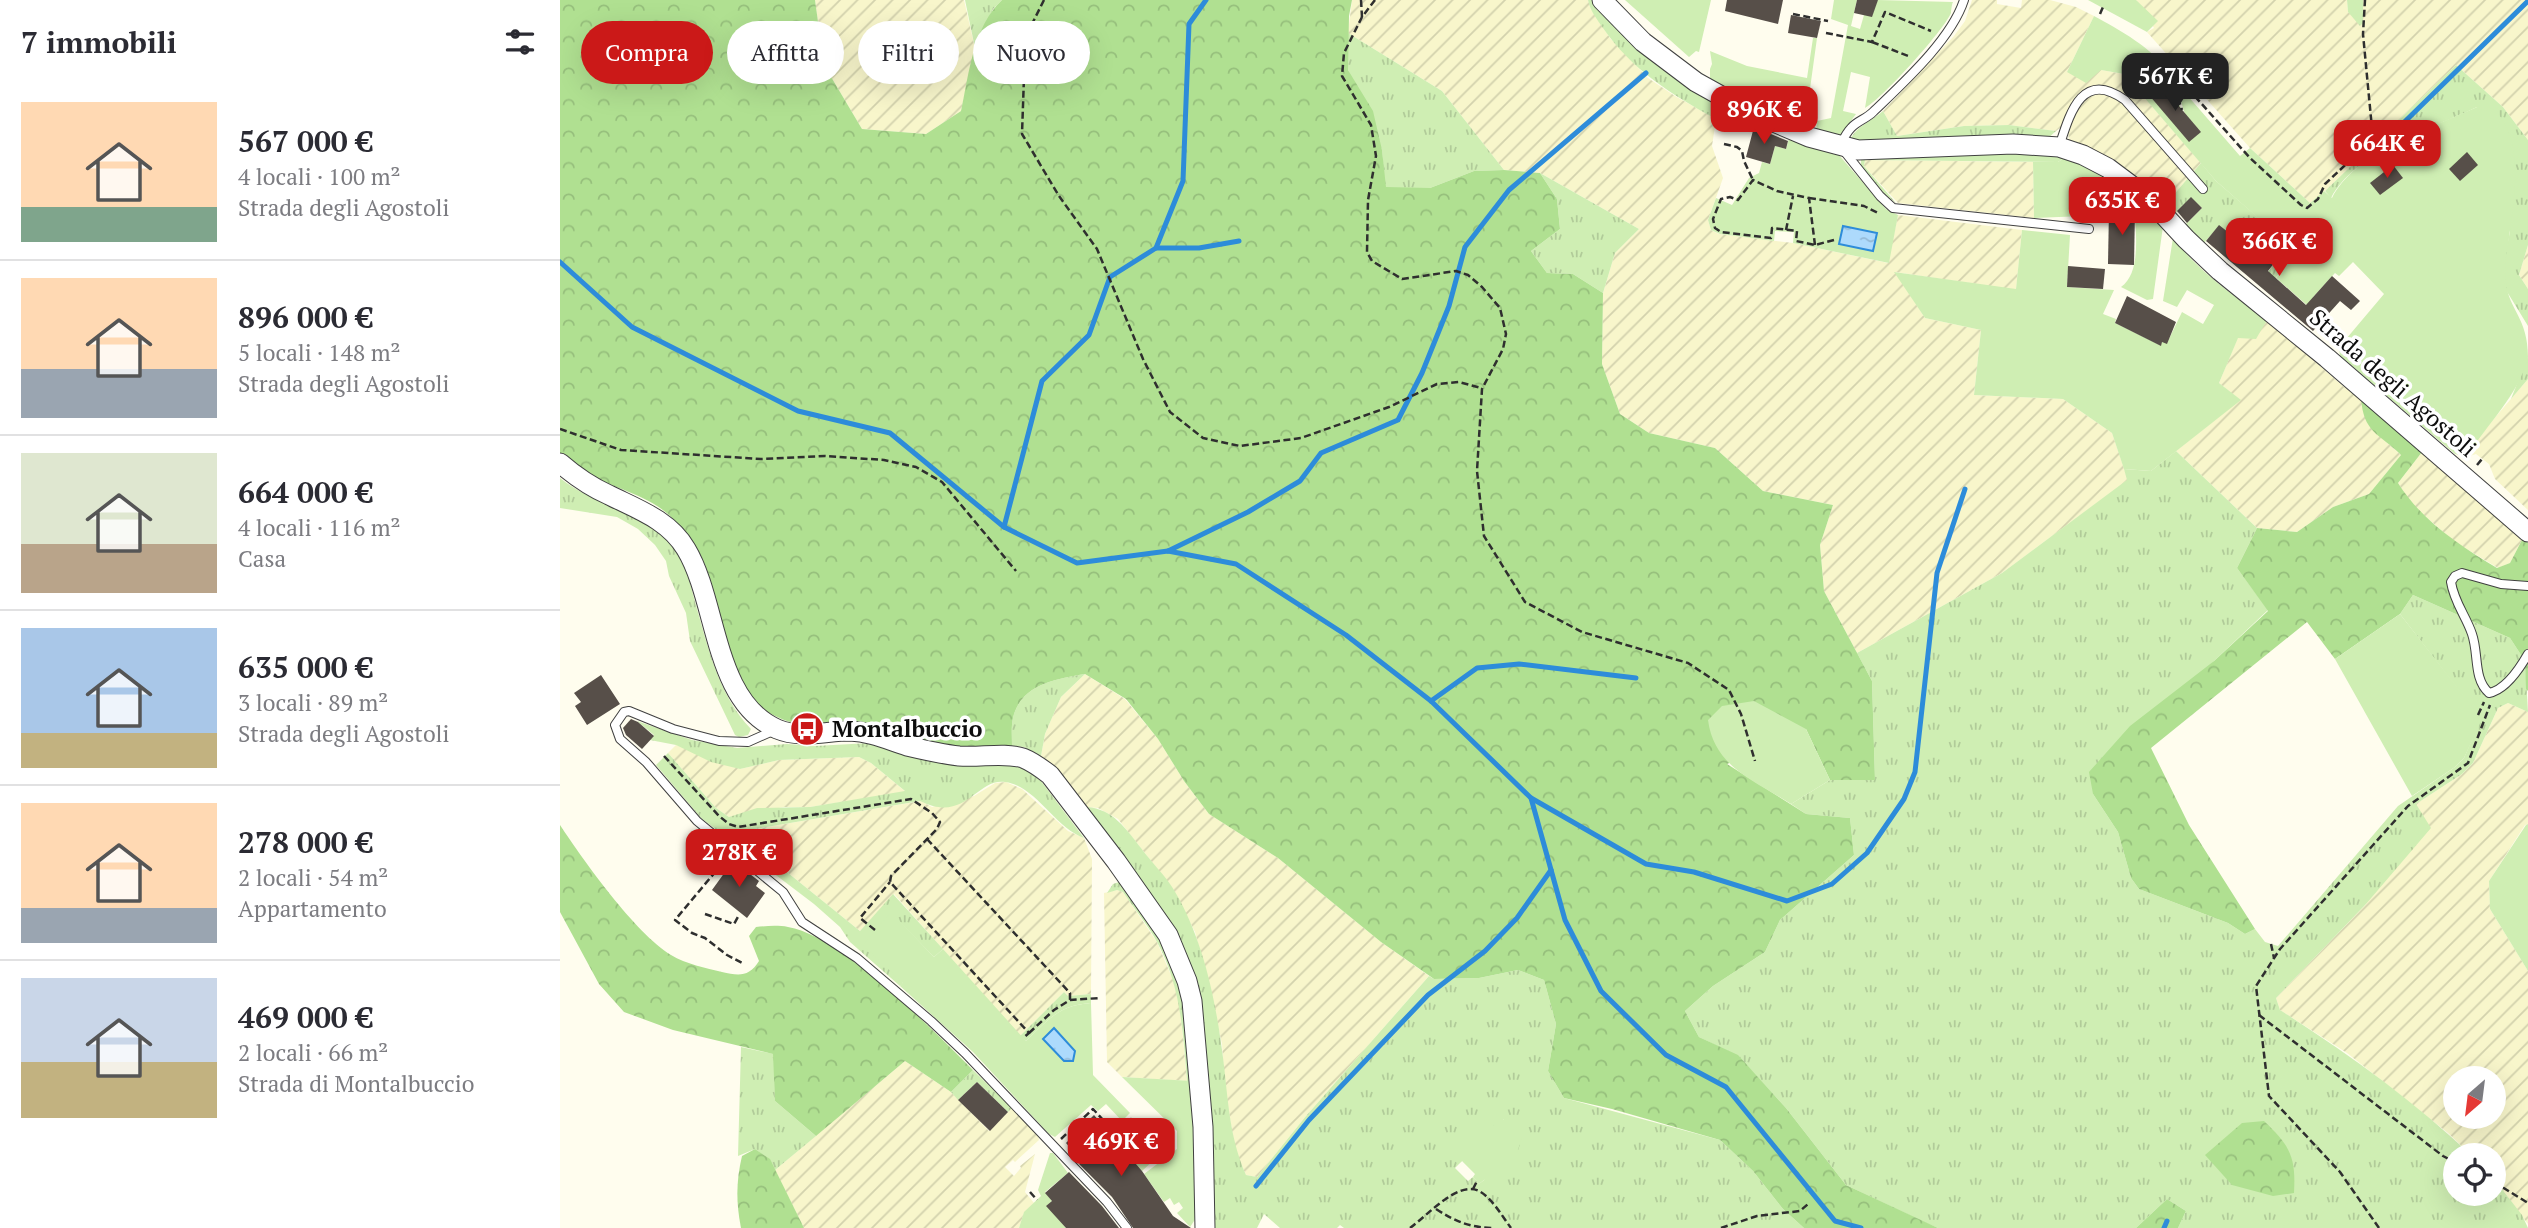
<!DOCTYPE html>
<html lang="it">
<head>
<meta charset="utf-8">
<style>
	:root { --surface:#fff; --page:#f2f2f3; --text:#2b2b33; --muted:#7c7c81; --line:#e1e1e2; --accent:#cb1918 }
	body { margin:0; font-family:"PT Serif",serif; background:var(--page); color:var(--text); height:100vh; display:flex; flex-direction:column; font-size:26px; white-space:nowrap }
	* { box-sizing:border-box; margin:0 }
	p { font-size:23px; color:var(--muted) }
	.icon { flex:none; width:38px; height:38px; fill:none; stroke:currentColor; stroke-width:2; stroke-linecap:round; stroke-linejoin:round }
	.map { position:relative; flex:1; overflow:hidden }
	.sheet { display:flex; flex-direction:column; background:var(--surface); width:560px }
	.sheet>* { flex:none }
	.banner { position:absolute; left:21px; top:21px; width:665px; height:63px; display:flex; gap:14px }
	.needle { width:46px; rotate:208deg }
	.tools { position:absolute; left:1883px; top:1066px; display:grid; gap:14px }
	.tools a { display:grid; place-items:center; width:63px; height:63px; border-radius:50%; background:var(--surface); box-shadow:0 7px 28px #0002; font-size:35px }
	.price { position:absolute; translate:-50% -60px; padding:0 16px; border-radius:14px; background:var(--accent); color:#fff; font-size:23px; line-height:46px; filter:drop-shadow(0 2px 4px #0008) }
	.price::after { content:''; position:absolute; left:50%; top:42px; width:21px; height:16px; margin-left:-10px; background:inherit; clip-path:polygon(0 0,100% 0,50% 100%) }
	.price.on { background:#222; color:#fff }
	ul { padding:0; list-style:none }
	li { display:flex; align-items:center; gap:21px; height:175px; padding:0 21px }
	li+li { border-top:2px solid var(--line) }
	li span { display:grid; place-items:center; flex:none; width:196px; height:140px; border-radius:0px; color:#555 }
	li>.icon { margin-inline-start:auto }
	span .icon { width:84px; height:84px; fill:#fffc; stroke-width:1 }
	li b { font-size:30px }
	h2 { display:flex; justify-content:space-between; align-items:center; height:84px; padding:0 21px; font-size:30px }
	.tag { padding:0 24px; border-radius:32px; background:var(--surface); box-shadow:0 7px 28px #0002; font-size:24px; line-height:63px }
	.tag.on { background:var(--accent); color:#fff }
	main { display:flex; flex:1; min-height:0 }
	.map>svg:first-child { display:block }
	.farmland { fill:url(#farmland-furrows); fill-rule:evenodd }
	.grass { fill:url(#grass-tufts); fill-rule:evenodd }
	.forest { fill:url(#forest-crowns) }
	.garden { fill:#cfeeb3 }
	.water { fill:url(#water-ripples); stroke:#2d8cda; stroke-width:2 }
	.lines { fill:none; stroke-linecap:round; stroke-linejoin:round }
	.stream { stroke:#2d8cda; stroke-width:5 }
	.building { fill:#574f49 }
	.service-casing { stroke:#404040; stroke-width:10 }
	.tertiary-casing { stroke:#404040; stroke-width:21 }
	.path { stroke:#2f2f2f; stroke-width:2.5; stroke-dasharray:7 3.5; stroke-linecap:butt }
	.service { stroke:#fff; stroke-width:8 }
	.tertiary { stroke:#fff; stroke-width:19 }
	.labels { text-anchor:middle; stroke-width:7; stroke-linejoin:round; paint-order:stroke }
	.street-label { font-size:23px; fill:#0d0d0d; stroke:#fff }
	.poi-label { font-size:23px; font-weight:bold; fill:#0d0d0d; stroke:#fff; text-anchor:start }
</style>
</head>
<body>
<main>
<section class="sheet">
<h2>7 immobili<svg class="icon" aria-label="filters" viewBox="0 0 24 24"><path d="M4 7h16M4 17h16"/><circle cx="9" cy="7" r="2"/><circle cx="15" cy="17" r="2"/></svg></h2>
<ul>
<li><span style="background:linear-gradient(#ffd9b3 75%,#7fa58c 0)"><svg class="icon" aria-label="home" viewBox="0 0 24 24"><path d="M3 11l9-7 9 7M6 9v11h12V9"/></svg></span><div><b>567 000 €</b><p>4 locali · 100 m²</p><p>Strada degli Agostoli</p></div></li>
<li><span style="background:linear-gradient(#ffd9b3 65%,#9aa5b1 0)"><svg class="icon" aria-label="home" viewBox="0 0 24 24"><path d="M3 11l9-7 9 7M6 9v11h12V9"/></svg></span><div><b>896 000 €</b><p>5 locali · 148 m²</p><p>Strada degli Agostoli</p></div></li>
<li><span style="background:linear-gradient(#dfe7d0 65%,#b9a48a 0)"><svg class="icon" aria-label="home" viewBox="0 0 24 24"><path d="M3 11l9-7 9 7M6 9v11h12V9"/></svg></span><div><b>664 000 €</b><p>4 locali · 116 m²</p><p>Casa</p></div></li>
<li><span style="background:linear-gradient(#a9c7e8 75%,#c2b280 0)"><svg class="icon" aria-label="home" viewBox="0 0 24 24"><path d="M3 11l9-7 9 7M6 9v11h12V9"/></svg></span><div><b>635 000 €</b><p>3 locali · 89 m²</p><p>Strada degli Agostoli</p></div></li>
<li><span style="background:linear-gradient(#ffd9b3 75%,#9aa5b1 0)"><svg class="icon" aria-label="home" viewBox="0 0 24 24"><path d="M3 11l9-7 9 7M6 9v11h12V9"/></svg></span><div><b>278 000 €</b><p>2 locali · 54 m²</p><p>Appartamento</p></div></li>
<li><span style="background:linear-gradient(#c9d6e8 60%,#c2b280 0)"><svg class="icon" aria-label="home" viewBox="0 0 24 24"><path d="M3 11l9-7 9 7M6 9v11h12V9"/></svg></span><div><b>469 000 €</b><p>2 locali · 66 m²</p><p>Strada di Montalbuccio</p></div></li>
</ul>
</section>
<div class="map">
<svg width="1968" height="1228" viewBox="0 0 1968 1228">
	<defs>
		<pattern id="farmland-furrows" width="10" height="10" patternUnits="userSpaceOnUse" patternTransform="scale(1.75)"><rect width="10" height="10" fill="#f8f6cb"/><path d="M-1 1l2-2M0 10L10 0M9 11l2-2" fill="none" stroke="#d3d2ad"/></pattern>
		<pattern id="grass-tufts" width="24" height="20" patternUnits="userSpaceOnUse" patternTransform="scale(1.75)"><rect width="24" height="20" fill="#cfeeb3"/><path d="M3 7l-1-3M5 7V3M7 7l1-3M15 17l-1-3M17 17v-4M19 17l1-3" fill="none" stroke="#b1cb99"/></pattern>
		<pattern id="forest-crowns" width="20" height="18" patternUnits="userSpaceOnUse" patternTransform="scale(1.75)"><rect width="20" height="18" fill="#b0e091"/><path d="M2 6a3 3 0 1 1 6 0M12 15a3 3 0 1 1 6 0" fill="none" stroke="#96bf7c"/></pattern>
		<pattern id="water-ripples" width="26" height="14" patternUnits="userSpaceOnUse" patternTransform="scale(1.75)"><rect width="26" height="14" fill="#addafc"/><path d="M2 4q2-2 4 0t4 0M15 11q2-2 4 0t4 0" fill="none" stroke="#94bad7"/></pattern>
	</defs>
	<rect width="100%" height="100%" fill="#fffdee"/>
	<g class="farmland">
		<polygon points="255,0 404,0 415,48 401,111 366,134 302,129 264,65"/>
		<polygon points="792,0 1028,0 1030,7 1050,38 1088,78 1115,96 1156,119 1152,146 1163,178 1148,220 1151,230 1159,234 1233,243 1328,263 1338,215 1462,230 1456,290 1335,272 1365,318 1421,330 1414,395 1503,399 1552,433 1568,480 1442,573 1297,653 1264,591 1260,545 1273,505 1203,491 1155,448 1089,433 1060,414 1042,364 1043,293 1055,253 1079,229 980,173 944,170 882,91 788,33"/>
		<polygon points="1412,0 1437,0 1437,4 1461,8 1462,0 1490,0 1516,7 1534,16 1507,72 1541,70 1564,74 1641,163 1604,206 1509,140 1508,133 1500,128 1496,131 1449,125 1404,126 1337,136 1323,111 1394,36 1405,21"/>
		<polygon points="1576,0 1787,0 1788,12 1803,22 1803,0 1968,0 1968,140 1943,107 1896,65 1765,191 1750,203 1690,148 1587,32 1594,28"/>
		<polygon points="1305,160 1473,162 1474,218 1338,203 1304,166"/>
		<polygon points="1968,245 1968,289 1959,275"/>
		<polygon points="1707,320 1784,387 1791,388 1801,397 1815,432 1841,455 1809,494 1773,507 1737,532 1697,528 1616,451 1680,400 1659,383 1678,337"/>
		<polygon points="1968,379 1968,510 1935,479 1929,464 1916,454 1907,457 1920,435"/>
		<polygon points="1862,452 1963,538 1950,563 1938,568 1895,542 1852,505 1838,483"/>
		<polygon points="525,674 565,699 598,739 624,781 649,814 718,858 821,942 869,976 746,1116 697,1177 686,1175 676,1153 665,1090 662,1044 649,987 635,932 613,889 558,819 538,808 527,807 500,773 481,756 485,734 501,697"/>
		<path d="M 1948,703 L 1968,712 L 1968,824 L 1965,825 L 1929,881 L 1930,909 L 1968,971 L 1968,1224 L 1934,1179 L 1934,1155 L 1911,1155 L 1888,1133 L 1787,1053 L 1720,1010 L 1716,998 L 1806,904 L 1856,804 L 1902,774 L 1913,763 L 1938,708 ZM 1895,1078 L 1934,1078 L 1934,1116 L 1895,1116 Z"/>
		<polygon points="116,745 180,769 219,760 299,757 311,763 346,792 250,807 224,807 169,817 156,808 108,753"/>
		<polygon points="446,782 462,789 508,831 524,838 532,859 531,994 508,996 504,992 460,1036 334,894 300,931 177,832 361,801 372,807 414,796 435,783"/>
		<polygon points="557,890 563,892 597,942 613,980 620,1006 627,1081 562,1077 547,1062 544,893"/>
		<polygon points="345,1061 391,1092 429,1131 452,1108 478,1136 479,1140 455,1162 453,1160 445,1167 454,1176 461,1168 460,1166 475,1154 465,1192 474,1203 464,1213 459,1228 244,1228 215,1170"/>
	</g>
	<g class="grass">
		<polygon points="405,0 442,0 433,9 415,48"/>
		<path d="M 1028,0 L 1032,0 C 1069,43 1110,77 1159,105 L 1156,119 C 1112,95 1072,70 1043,28 C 1037,19 1030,11 1028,0 Z"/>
		<polygon points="1787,0 1803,0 1803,23 1800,26 1788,12"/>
		<polygon points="788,33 882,91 944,170 914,171 870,188 825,188 822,150 788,70"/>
		<path d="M 1896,65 L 1943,107 L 1968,140 L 1968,245 L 1959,275 L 1968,289 L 1968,326 L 1946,290 L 1943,264 L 1950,232 L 1917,107 C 1871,129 1795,152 1771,198 L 1765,191 Z"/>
		<path d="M 1323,111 L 1337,136 L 1404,126 L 1449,125 L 1496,131 L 1487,139 L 1293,141 L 1291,138 C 1297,126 1313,120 1323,111 Z"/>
		<polygon points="1450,153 1495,155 1504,158 1498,162 1305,160 1304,166 1336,203 1323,193 1301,166 1301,157 1305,155 1387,156"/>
		<polygon points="1641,163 1656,181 1738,252 1705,290 1699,284 1722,253 1699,232 1687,247 1659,226 1643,244 1626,228 1626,224 1642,208 1631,198 1615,213 1612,214 1604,206"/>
		<polygon points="980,173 1079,229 1055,253 1043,293 1013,274 987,273 971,251 1000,229 997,199"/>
		<polygon points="1968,356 1968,379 1951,399"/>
		<path d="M 1616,451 L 1697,528 L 1677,568 L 1708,610 L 1654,661 L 1533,794 L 1558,832 L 1571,878 L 1579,889 L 1668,923 L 1685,934 L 1695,929 L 1705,942 L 1718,946 L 1838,806 L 1895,767 L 1904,758 L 1921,719 L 1840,614 L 1853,595 L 1950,638 L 1965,661 L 1968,712 L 1948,703 L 1938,708 L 1913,763 L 1902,774 L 1856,804 L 1871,828 L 1806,904 L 1716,998 L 1720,1010 C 1787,1053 1853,1100 1911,1155 L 1895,1155 L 1895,1194 L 1934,1194 L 1934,1179 L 1962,1215 L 1968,1228 L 1618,1228 L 1626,1211 L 1607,1199 L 1576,1228 L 1378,1228 L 1366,1223 L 1286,1185 L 1226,1108 L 1178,1056 L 1139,1037 L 1125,1011 L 1153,986 L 1205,952 L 1220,920 L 1294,855 L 1290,818 L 1246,814 L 1231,804 L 1270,780 L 1315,780 L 1312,681 L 1297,653 L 1442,573 L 1567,480 L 1564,469 L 1591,471 Z"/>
		<path d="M 0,478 C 35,507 90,512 117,552 C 126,566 131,586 135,602 C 148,646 158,695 191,729 L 188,735 L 179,737 L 175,735 L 130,641 L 126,613 L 109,576 L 106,561 L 95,545 L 78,529 L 57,517 L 0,508 Z"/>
		<path d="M 525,674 L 501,697 L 485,734 L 481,756 L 464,747 L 452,746 C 452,737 451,727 453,718 C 461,684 496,679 525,674 Z"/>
		<path d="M 77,721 L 132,740 L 177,748 L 227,744 L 255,746 L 310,743 L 371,761 L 401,765 L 443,763 L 460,766 L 481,781 L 524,838 C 495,828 476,786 445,782 C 416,778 406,824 360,801 L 177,832 L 300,931 L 333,894 L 383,949 L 374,957 L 331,913 L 343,984 L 340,986 L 290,942 L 280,927 L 254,904 L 141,818 L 96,765 L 108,753 L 156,808 L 169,817 L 197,808 L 250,807 L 345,791 L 311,763 L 299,757 L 219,760 L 180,769 L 151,762 L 116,745 L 90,740 L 94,735 Z"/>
		<path d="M 527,807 C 553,809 566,829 581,848 C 591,862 605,875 614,890 C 641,935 654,992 661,1043 C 668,1088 667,1132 686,1175 L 697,1177 L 746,1116 L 869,976 L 874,979 L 919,978 L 958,970 L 984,980 L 996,1024 L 988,1071 L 1004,1098 L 1160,1140 L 1193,1171 L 1223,1209 L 1244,1228 L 784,1228 L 780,1225 L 777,1228 L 720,1228 L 704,1214 L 697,1228 L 654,1228 L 652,1134 L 605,916 ZM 944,1119 L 924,1180 L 919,1184 L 913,1177 L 908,1181 L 895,1168 Z"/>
		<path d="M 559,882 L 601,938 L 622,995 L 632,1081 L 627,1081 C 623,1033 621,986 597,942 C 588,925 574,909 563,892 L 557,890 L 547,893 L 553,884 Z"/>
		<path d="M 504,992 L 508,996 L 531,994 L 531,1003 C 499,1005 488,1020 466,1041 L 460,1036 Z"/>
		<polygon points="181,1047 214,1054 215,1101 256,1136 215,1170 209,1159 195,1149 178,1156"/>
		<polygon points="413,1070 452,1108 448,1112 417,1082 398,1100 391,1092"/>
		<polygon points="582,1144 595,1159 582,1171 569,1156"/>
	</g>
	<g class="forest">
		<path d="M 0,0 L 255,0 L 264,65 L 302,129 L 366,134 L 401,111 C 409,74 413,27 442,0 L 792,0 L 789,16 L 788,70 L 813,111 L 822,150 L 826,187 L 870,188 L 914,171 L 944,170 L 980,173 L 997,199 L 1000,229 L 971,251 L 987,273 L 1013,274 L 1043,293 L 1042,364 L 1060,414 L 1089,433 L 1155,448 L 1203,491 L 1273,505 L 1260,545 L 1264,591 L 1312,681 L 1315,780 L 1270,780 L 1246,729 L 1167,764 L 1246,814 L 1290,818 L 1294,855 L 1220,920 L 1205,952 L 1153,986 L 1125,1011 L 1139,1037 L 1178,1055 L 1226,1108 L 1286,1185 L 1378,1228 L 1244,1228 L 1223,1209 L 1193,1171 L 1160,1140 L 1052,1109 L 1004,1098 L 988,1071 L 996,1024 L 984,980 L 958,970 L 919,978 L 874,979 L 821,942 L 718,858 L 649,814 L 624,781 L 598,739 L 566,699 L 525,674 C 496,679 461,684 453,718 C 451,727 452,737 452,746 L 387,747 L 246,727 C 230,722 215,718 202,708 C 170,685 160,602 145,565 C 139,549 127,534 115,521 C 91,494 51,489 21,470 C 14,466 7,460 0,454 Z"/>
		<path d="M 1801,397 L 1862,452 L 1838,483 C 1862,521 1899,545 1937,568 L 1950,563 L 1963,538 L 1968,543 L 1968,691 L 1966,689 L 1965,661 L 1950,638 L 1853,595 L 1840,614 L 1775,659 L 1747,622 L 1591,748 L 1629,825 L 1695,929 L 1685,934 L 1668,923 L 1579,889 L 1571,878 L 1558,832 L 1533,794 L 1529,772 L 1570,726 L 1654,661 L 1708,611 L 1677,568 L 1697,528 L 1737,532 L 1773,507 L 1809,494 L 1841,455 C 1819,433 1803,433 1801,397 Z"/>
		<path d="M 0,825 C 24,861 75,933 111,955 C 126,964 146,968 162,972 C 179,976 189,977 199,961 L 189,936 L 196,927 C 206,926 218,925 228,927 C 280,935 375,1032 413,1070 L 391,1092 L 345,1061 L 256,1136 L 215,1101 L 213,1054 L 113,1030 L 64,1012 L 39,984 L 0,912 Z"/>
		<path d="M 1704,1121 C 1730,1146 1736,1156 1734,1193 L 1713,1196 L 1672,1185 L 1645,1155 L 1682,1123 Z"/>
		<path d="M 195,1149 L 210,1159 L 244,1228 L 181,1228 C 176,1203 176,1181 182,1156 Z"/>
		<polygon points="1607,1199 1626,1211 1618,1228 1576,1228"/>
	</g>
	<g class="garden">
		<polygon points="1065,0 1151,0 1139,52 1136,51 1129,57"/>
		<path d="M 1274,0 L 1297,0 L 1291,26 L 1300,29 L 1304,15 L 1318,0 L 1393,2 C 1392,3 1391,11 1391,13 C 1384,30 1321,100 1305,108 L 1310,77 L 1291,72 L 1283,111 L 1296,114 L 1279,137 L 1256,132 L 1257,121 L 1271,118 L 1288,25 L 1271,19 Z"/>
		<polygon points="1528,0 1576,0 1598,21 1587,32"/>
		<path d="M 1534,16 C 1558,29 1595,49 1608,73 C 1614,87 1615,102 1625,114 L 1614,80 L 1680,156 L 1690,148 L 1750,203 L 1764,191 L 1772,198 C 1795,152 1871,128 1917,107 L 1927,107 L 1937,111 C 1942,120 1949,130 1951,140 C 1959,167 1954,202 1950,230 C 1948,249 1943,263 1946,283 C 1949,310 1968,318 1968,357 C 1958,397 1927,423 1907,457 L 1895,454 L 1780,356 L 1779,349 L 1781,345 L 1824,294 L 1793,262 L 1779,276 L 1775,273 L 1754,296 L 1748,306 L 1716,278 L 1737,252 L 1656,181 L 1564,74 L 1541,70 L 1526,83 L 1507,72 Z"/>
		<polygon points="1253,38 1257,38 1245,125 1242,129 1219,120 1150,80 1150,69 1152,64 1150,51 1187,66 1247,78"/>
		<polygon points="1230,135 1278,154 1326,209 1338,215 1329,263 1233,243 1234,232 1215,231 1214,241 1160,234 1151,230 1148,220 1156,198 1172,205 1189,178 1199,173 1202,162 1210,164 1215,146 1226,149"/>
		<path d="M 1504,158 L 1520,163 L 1564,187 L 1603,226 L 1593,299 L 1587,300 L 1561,287 C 1582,272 1575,232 1575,210 L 1550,209 L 1549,215 L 1474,218 L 1473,162 L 1498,162 Z"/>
		<path d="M 1462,230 L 1510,235 L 1507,287 L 1554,290 L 1543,314 L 1556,319 L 1555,323 L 1600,345 L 1602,342 L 1607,343 L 1622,312 L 1643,324 L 1654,305 L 1627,290 L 1617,307 L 1603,301 L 1613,238 C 1638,271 1674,296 1707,320 L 1696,339 L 1678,338 L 1659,383 L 1681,400 L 1591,471 L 1564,469 L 1552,433 L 1503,399 L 1414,395 L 1421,330 L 1365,318 L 1334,272 L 1456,289 Z"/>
		<polygon points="1840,614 1922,719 1904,758 1895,767 1852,796 1775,659"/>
		<path d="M 1194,701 L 1246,729 L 1270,780 L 1231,804 C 1195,781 1154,767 1148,720 L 1162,706 Z"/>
		<polygon points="1968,824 1968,971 1930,909 1929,881 1966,825"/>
		<path d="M 331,912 L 374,957 L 383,949 L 466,1041 C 488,1020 499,1005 531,1003 L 533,1075 L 570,1113 L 562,1121 L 546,1104 L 538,1111 L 531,1105 L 495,1137 L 489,1134 L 413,1052 L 340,986 L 343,983 L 303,945 Z"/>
		<polygon points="562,1077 632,1081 638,1215 630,1227 617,1213 623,1208 619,1202 614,1205 610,1198 604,1202 584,1174 617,1149 617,1131"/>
		<polygon points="923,1119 935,1126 943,1119 962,1137 957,1153 919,1184 913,1177 915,1174 902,1161 898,1164 886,1152"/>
		<polygon points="490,1153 493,1153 508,1173 485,1192 492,1201 487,1206 506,1228 459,1228 464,1212 481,1196 478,1190"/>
	</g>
	<g class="water">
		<polygon points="1283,226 1317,233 1313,251 1279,244"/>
		<polygon points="494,1028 515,1051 513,1061 504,1061 483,1039"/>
	</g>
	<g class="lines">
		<g class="stream">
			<polyline points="1823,143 1968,1"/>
			<polyline points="596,248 639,248 679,241"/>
			<polyline points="0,262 72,327 238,411 330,433 444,527 517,563 608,551 676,564 786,635 871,701 971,798 1005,920 1041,991 1106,1055 1166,1087 1275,1221 1301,1228"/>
			<polyline points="444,527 482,381 529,335 550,277 596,248 623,181 629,24 646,0"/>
			<polyline points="608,551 688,512 740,481 761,453 838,420 862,373 889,306 905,247 949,190 1086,73"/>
			<polyline points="871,701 917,668 959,664 1076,678"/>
			<polyline points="971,798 1086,864 1134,872 1227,901 1272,884 1307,853 1344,799 1355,772 1377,573 1405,489"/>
			<polyline points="696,1186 749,1120 868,995 925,951 957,918 991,870"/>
			<polyline points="1604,1228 1607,1221"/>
		</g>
	</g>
	<g class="building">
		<polygon points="1167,0 1223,0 1218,24 1165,11"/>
		<polygon points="1297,0 1318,0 1312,17 1294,13"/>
		<polygon points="1231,15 1261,21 1257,38 1228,33"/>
		<polygon points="1601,85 1641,132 1629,142 1589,95"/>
		<polygon points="1194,127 1228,141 1226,149 1215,146 1210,164 1186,157"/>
		<polygon points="1907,152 1918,165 1900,181 1889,169"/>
		<polygon points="1833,165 1843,178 1820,195 1810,183"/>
		<polygon points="1631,197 1642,208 1627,223 1617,211"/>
		<polygon points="1549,209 1575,209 1574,265 1548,264"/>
		<polygon points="1659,225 1687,247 1699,232 1722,253 1708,271 1746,305 1772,276 1800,301 1791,310 1780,301 1753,331 1646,241"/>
		<polygon points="1508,266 1545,269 1543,289 1507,287"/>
		<polygon points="1567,296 1616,322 1607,344 1602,342 1601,346 1555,323"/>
		<polygon points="41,675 60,704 27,725 15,706 21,702 14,693"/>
		<polygon points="71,719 78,722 94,736 82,749 66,735 63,728"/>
		<polygon points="173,861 199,881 196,886 205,893 187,918 152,890"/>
		<polygon points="417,1082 448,1112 430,1131 398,1100"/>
		<polygon points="534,1115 582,1171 613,1216 631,1228 573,1228 552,1197 519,1164 522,1161 506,1143"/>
		<polygon points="509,1172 542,1206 559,1228 506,1228 486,1206 492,1201 485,1193"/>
	</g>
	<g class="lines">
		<g class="service-casing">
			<g id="service">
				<path d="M 1404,0 C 1391,40 1343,83 1313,112 C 1306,119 1297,121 1291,128 C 1286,133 1283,140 1280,146 L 1320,196 L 1333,208 L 1529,229"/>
				<path d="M 1499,147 C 1510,113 1522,69 1565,100 L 1643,189"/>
				<path d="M 1968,586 L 1941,584 L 1902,573 L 1895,576 L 1891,582 C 1894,602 1906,616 1912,634 C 1919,654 1913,679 1929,693 C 1945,690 1960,668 1968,654"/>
				<polyline points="215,730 188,742 159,741 113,729 69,711 64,712 55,725 60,739 86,762 137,821 223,892 242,922 297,958 371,1021 405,1053 547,1202 567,1228"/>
			</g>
		</g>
		<g class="tertiary-casing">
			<g id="tertiary">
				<polyline points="1042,0 1083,42 1136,82 1190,112 1249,137 1298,150 1453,144 1499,147 1523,155 1548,168 1588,198 1626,239 1660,271 1767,358 1968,532"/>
				<path d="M 0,463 C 15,476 31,487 49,495 C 77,509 109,520 126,549 C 158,602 153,701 217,729 C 241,739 266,731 290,731 C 311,732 328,740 347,746 C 364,750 382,754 399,756 C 420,758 443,752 463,758 C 473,762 481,768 490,775 L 556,861 L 608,935 L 627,981 L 632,1001 L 643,1127 L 645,1228"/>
			</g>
		</g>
		<g class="path">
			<polyline points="484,0 470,28 464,77 462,134 499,196 537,249 583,359 610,412 643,438 680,446 741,438 829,407 877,384 899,382 921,388"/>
			<polyline points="801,0 802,17"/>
			<polyline points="815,0 802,17 784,53 782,76 811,125 816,156 808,200 807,252 812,261 842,279 896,271 908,275 922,287 940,308 946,334 943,349 922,389 917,471 924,536 965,602 1022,632 1128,663 1169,690 1181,714 1195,761"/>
			<polyline points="1233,14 1268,21"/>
			<polyline points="1540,14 1543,7"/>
			<polyline points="1266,33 1312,42 1325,12 1371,31"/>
			<polyline points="1312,42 1351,57"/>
			<polyline points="1607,65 1690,158 1741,205 1747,208 1758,199 1765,184 1813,139 1803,34 1805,0"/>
			<polyline points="1608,68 1622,110"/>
			<polyline points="1164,144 1177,147 1182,151 1184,161 1193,180"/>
			<polyline points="1249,198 1304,206 1320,214"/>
			<polyline points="1226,230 1233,196"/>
			<polyline points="1255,245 1249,198 1217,191 1193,180 1178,200 1170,197 1161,199 1153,219 1155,228 1161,232 1211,238 1212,228 1237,231 1236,241 1255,245 1274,240"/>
			<polyline points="0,429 61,450 201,459 265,456 324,460 356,467 382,482 456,571"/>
			<polyline points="1917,465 1922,459"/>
			<polyline points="1918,715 1924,702"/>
			<polyline points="104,756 159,816 169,824 178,827 351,799 372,813 380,822 377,829 331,876 330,882 469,1033 463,1038"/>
			<polyline points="367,839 510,993 510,1000"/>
			<polyline points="156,871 115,920 132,933 145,938 167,955 184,964"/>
			<polyline points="145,914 174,924 179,915"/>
			<polyline points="315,930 300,918 330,882"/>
			<polyline points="1711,944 1714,958"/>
			<polyline points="1699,1015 1883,1156 1895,1162"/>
			<polyline points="469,1033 494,1010 510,1000 540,998"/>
			<polygon points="571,1119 600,1151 595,1155 566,1123"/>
			<polyline points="585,1135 594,1126"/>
			<polyline points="501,1139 533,1109 570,1149 580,1139"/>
			<polyline points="1934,1182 1968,1203"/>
			<polyline points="913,1189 917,1181"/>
			<polyline points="470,1192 477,1200"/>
			<path d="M 876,1209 C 896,1222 911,1228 935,1228"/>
			<path d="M 850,1228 C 867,1216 898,1180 919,1191 C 932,1198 942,1216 951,1228"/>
			<polyline points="1161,1228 1197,1216 1240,1211 1248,1204"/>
			<polyline points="1819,1228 1780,1172 1709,1096 1696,986 1720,949 1848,806 1908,763 1930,705"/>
		</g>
		<use href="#service" class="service"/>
		<use href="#tertiary" class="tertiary"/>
	</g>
	<defs>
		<g id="bus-disc" transform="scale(1.75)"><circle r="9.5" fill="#cb1918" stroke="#fff"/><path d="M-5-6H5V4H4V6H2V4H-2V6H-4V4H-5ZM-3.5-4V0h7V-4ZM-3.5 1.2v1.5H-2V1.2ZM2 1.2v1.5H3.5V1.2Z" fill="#fff"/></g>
	</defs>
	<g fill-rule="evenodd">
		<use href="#bus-disc" x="247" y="729"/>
	</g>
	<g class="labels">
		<g class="street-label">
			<text transform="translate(1833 383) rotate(41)" y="8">Strada degli Agostoli</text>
		</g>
		<g class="poi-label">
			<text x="272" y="737">Montalbuccio</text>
		</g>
	</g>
</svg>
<div class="tools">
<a><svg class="needle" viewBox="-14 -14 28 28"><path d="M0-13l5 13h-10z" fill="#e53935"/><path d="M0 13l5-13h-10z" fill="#7c7c81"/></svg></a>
<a><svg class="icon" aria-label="locate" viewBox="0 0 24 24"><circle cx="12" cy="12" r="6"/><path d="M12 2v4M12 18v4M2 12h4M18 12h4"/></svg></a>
</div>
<b class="price on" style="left:1615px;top:113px">567K €</b>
<b class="price" style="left:1204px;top:146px">896K €</b>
<b class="price" style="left:1827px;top:180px">664K €</b>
<b class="price" style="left:1562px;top:237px">635K €</b>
<b class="price" style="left:1719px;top:278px">366K €</b>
<b class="price" style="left:179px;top:889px">278K €</b>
<b class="price" style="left:561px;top:1178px">469K €</b>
<div class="banner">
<a class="tag on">Compra</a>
<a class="tag">Affitta</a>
<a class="tag">Filtri</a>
<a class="tag">Nuovo</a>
</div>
</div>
</main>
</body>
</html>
